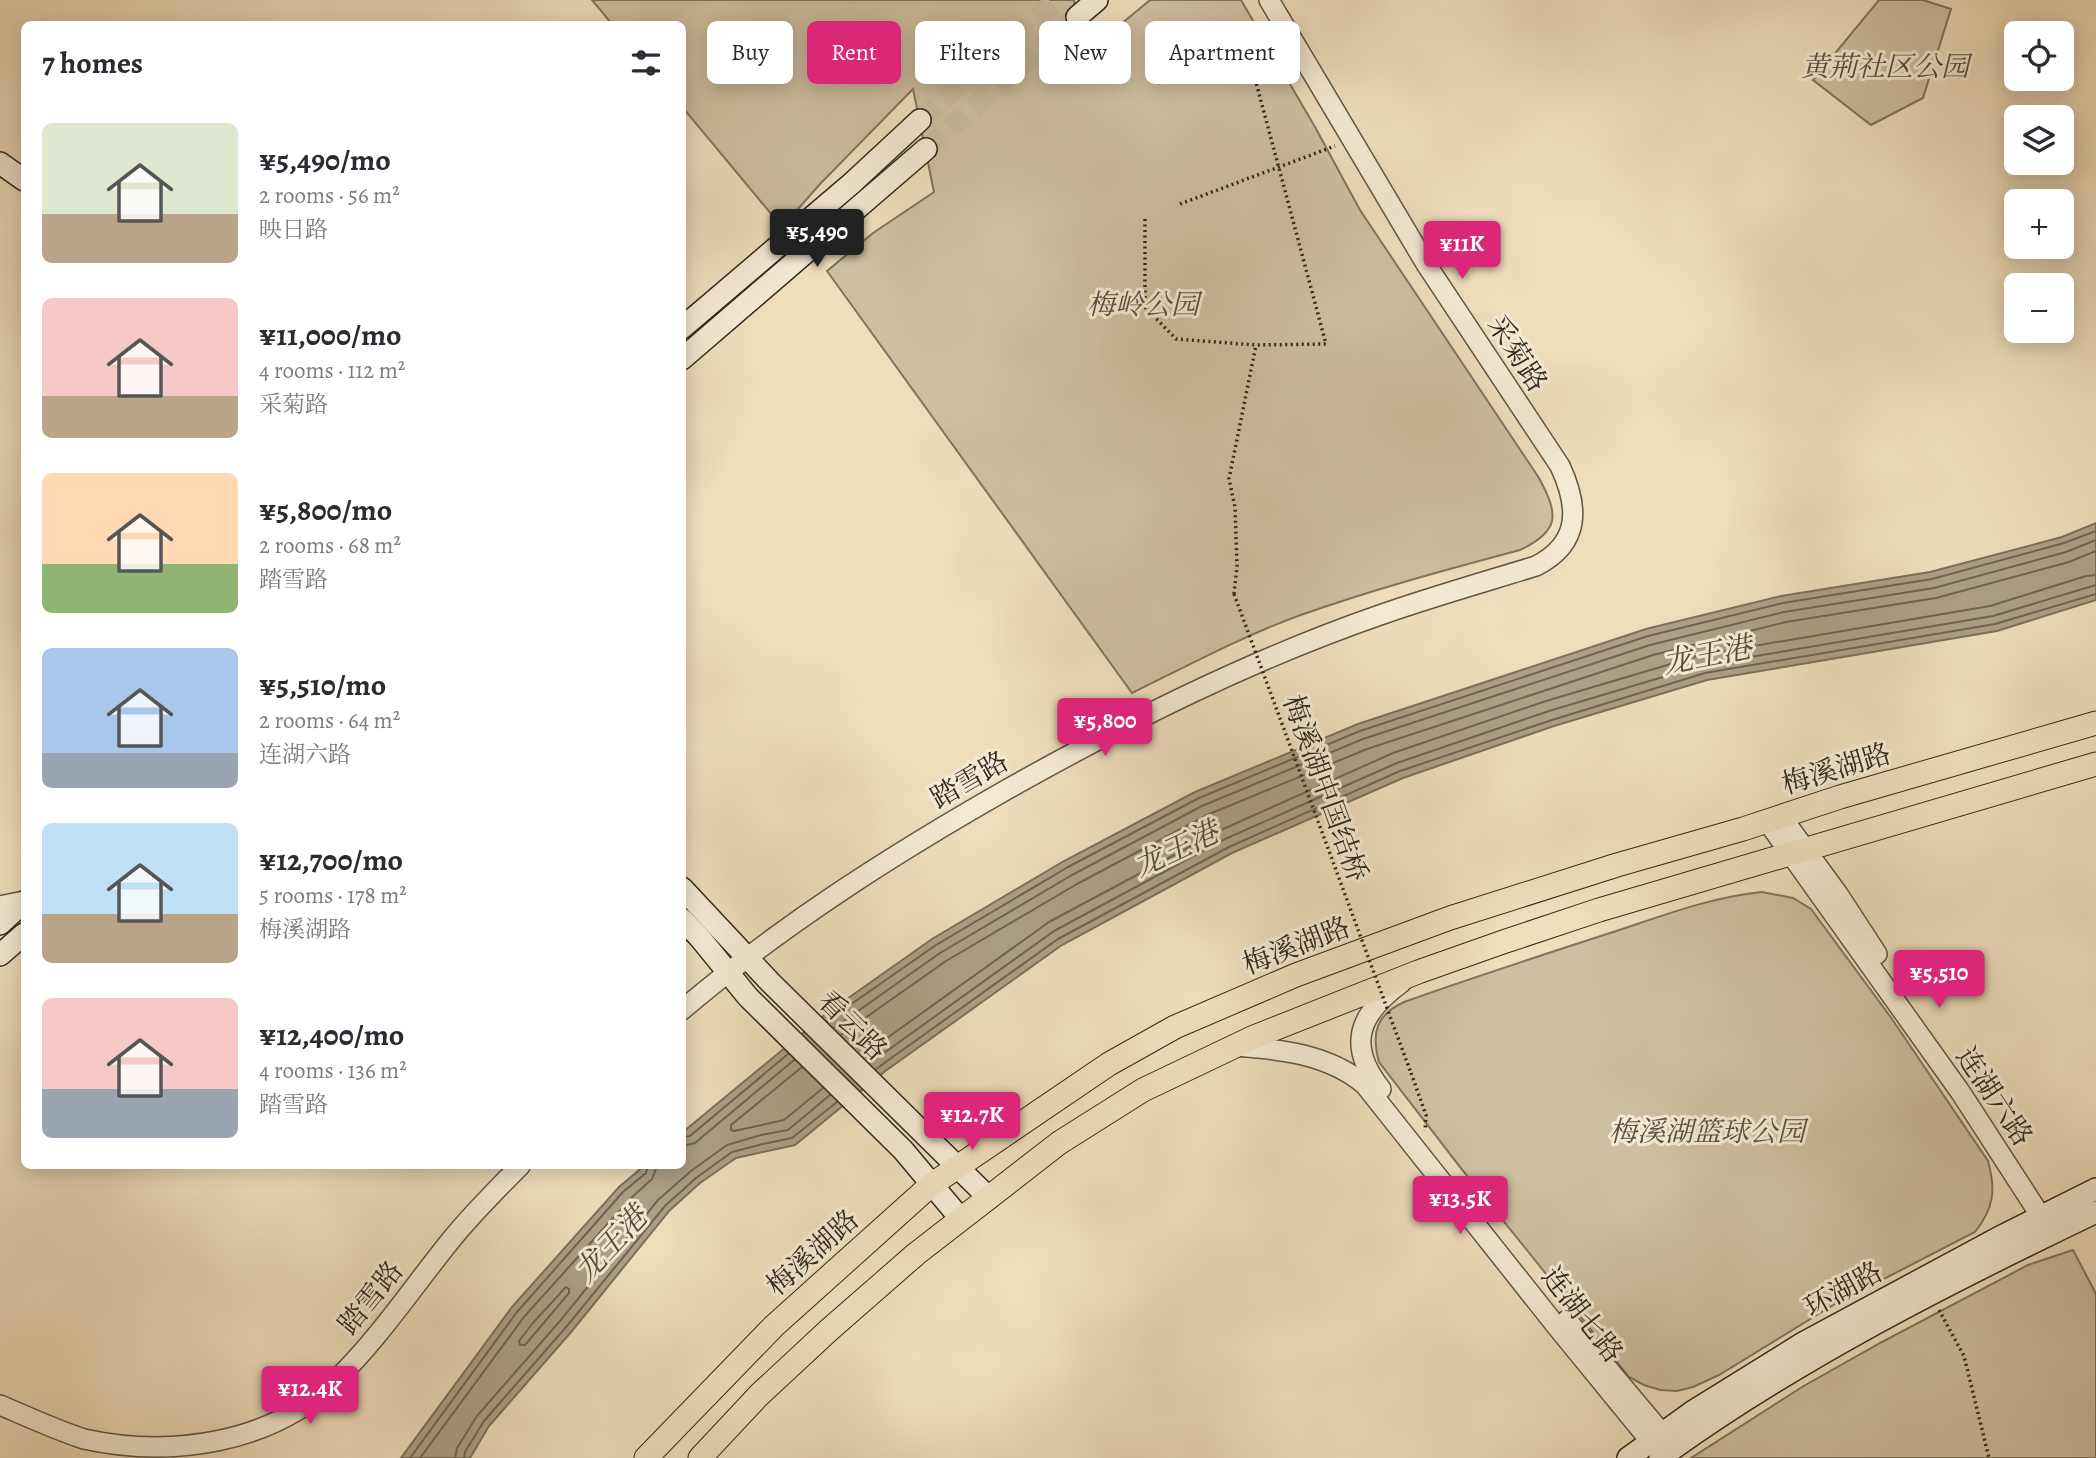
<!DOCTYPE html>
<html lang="en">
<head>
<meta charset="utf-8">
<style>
	:root { --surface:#fff; --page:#f7f7f7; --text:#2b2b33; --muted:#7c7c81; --accent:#db2777 }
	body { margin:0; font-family:Alegreya,"Noto Serif SC",serif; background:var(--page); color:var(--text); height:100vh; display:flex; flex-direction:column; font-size:26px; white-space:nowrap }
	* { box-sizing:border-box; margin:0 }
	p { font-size:23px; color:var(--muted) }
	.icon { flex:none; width:38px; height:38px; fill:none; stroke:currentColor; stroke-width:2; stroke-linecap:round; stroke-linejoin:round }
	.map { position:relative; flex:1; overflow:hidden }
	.details { position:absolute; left:21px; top:21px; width:665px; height:1148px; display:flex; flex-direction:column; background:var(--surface); border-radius:10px; box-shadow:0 4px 18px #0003 }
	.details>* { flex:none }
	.banner { position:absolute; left:707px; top:21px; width:665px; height:63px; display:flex; gap:14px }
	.fabs { position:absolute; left:2004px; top:21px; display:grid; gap:14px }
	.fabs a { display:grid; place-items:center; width:70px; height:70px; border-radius:10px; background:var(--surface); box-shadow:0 4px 18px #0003; font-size:35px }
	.price { position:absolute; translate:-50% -60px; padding:0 16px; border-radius:7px; background:var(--accent); color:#fff; font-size:23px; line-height:46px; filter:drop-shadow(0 2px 4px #0008) }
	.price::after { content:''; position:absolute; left:50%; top:42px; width:21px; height:16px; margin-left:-10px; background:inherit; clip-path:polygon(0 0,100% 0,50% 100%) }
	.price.selected { background:#222; color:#fff }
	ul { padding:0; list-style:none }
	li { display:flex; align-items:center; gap:21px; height:175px; padding:0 21px }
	li span { display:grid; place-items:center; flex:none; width:196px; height:140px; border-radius:10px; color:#555 }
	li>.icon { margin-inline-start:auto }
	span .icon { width:84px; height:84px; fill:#fffc; stroke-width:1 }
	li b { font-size:30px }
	h2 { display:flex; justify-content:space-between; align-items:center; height:84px; padding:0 21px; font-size:30px }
	.chip { padding:0 24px; border-radius:10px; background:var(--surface); box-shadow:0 4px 18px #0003; font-size:24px; line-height:63px }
	.chip.selected { background:var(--accent); color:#fff }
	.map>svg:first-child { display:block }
	.green { fill:#cfbea1; stroke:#80735f; stroke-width:2 }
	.water { fill:#ae9f86; stroke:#7c6f5c; stroke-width:2 }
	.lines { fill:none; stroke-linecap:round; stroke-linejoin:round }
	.shore { stroke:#706452; stroke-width:2 }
	.secondary-tunnel { stroke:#c9b99c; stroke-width:21; stroke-dasharray:21 10; stroke-linecap:butt }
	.tertiary-casing { stroke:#605545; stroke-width:22 }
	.secondary-casing { stroke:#31281d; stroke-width:24 }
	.primary-casing { stroke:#31281d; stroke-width:25 }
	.path { stroke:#31281d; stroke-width:3.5; stroke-dasharray:2 3.5; stroke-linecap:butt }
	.tertiary { stroke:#f5e9d3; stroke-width:19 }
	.secondary { stroke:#f5e9d3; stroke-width:21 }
	.primary { stroke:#efddbc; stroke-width:23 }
	.path-bridge { stroke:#31281d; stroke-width:3.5; stroke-dasharray:2 3.5; stroke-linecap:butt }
	.labels { text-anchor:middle; stroke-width:6; stroke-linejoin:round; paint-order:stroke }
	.park-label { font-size:28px; font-style:italic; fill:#584e3e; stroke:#f5e9d3 }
	.street-label { font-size:28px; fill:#31281d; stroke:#f5e9d3 }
	.water-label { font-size:30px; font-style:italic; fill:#564c3c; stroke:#f5e9d3 }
</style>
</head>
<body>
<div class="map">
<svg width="2096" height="1458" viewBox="0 0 2096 1458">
	<rect width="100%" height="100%" fill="#efddbc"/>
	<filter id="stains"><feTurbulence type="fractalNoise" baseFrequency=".00286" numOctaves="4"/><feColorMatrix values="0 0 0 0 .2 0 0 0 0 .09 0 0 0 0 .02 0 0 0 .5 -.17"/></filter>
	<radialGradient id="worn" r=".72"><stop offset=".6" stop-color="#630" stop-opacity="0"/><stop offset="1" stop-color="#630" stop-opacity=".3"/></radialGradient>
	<g class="green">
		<path d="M 592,0 L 1074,0 L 1085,54 L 1150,0 L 1241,0 L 1315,127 L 1360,210 L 1539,478 C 1559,515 1560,531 1520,550 C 1445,570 1371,590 1298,616 C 1241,637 1187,666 1132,693 L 827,271 L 873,233 L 934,192 L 913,89 L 821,183 L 782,227 L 683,108 L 682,24 L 612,24 Z"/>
		<polygon points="1879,0 1923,0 1951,9 1923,98 1871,125 1813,80"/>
		<path d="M 1762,892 L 1793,898 L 1811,909 L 1892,1019 L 1988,1161 C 1996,1190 1994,1208 1975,1232 L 1835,1304 L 1719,1375 L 1693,1387 L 1677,1391 L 1660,1390 L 1644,1385 L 1629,1377 L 1460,1167 L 1379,1062 C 1371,1033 1376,1015 1404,1002 C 1471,978 1539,956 1607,934 C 1657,918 1709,897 1762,892 Z"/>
		<polygon points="2073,1250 2096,1294 2096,1458 1691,1458 1802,1387 1882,1342 2028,1265"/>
	</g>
	<polygon class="water" points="2096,523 2096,600 1997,631 1707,680 1554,726 1403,778 1232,853 1062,945 884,1072 795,1145 736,1158 700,1183 669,1211 572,1331 489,1426 470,1458 401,1458 512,1307 619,1187 644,1166 682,1166 683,1132 827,1013 932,939 1064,861 1195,792 1358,724 1646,629 1781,596 1930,572 2062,537"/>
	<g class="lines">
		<g class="shore">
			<polyline points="827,1021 936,945 1068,867 1199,798 1360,731 1648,636 1783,603 1932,579 2064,543 2096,531"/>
			<polyline points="834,1028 940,953 1072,875 1202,806 1363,739 1650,645 1784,612 1934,588 2066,552 2096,540"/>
			<polyline points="841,1035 946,961 1077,884 1207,815 1367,749 1653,655 1786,622 1936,598 2069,562 2096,551"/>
			<polyline points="862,1056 1049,922 1221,830 1393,753 1546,701 1701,655 1990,606 2086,576 2096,575"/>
			<polyline points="870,1063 1054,931 1225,839 1397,763 1549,711 1703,665 1993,616 2096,585"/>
			<polyline points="802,1067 731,1125 731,1130 734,1131 784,1120 823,1088"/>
			<polyline points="876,1069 1058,939 1229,847 1400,771 1552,720 1705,673 1995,624 2096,594"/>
			<polyline points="682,1137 690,1136 788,1054"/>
			<polyline points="682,1146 695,1143 794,1060"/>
			<polygon points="566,1287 569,1289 569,1293 525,1345 520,1345 519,1341 532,1324"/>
			<polyline points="410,1458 517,1312 623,1192 646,1173 648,1166"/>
			<polyline points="420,1458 524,1317 630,1199 652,1179 657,1166"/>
			<polyline points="455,1458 457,1448 477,1416 560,1321 658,1200 691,1171 727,1145 761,1135 788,1130 830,1095"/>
			<polyline points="464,1458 465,1452 484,1421 567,1326 665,1206 696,1178 732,1152 763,1144 792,1138 837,1102"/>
		</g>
		<g class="secondary-tunnel">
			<polyline points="920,120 1057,0"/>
			<polyline points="926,149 1077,17"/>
		</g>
		<g class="tertiary-casing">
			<g id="tertiary">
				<polyline points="1781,816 1838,894 1877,954"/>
				<polyline points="1767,821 1961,1093 2049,1229"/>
				<polyline points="0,906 24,901"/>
				<path d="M 682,1010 C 782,925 892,855 1006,790 C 1125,723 1250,660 1380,615 C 1431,597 1484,582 1536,566 C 1581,543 1579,507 1560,466 L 1426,264 L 1269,0"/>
				<path d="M 1234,1046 C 1279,1049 1329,1054 1365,1085 L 1557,1327 L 1660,1453"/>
				<path d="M 1381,1089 C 1346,1045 1359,1014 1401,983"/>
				<polyline points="1567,1320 1671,1444"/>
				<path d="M 0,1405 C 28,1417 56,1430 84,1439 C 170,1458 272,1444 336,1380 C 379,1338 413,1287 451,1240 C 472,1214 496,1190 520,1166"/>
			</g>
		</g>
		<g class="secondary-casing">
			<g id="secondary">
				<polyline points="1077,17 1097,0"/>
				<polyline points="0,163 24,180"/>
				<polyline points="682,328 851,184 920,120"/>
				<polyline points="682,359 926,149"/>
				<polyline points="682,888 770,982 989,1198"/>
				<polyline points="682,919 700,938 748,997 903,1150 960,1218"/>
				<polyline points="0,924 24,902"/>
				<polyline points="0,955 24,934"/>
				<polyline points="1628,1458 1692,1412 1803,1343 1998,1238 2096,1189"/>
				<path d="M 1660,1458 C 1795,1360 1946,1284 2096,1212"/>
			</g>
		</g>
		<g class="primary-casing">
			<g id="primary">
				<polyline points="646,1458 774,1326 931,1185 1109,1064 1175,1027 1296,975 1450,918 1617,865 1743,829 1840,797 2096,723"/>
				<polyline points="700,1458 759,1395 829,1330 916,1254 1059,1143 1143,1090 1254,1037 1418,972 1503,942 1599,910 2096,764"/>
			</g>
		</g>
		<g class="path">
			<polyline points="1180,204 1335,146"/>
			<polyline points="1145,219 1145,307 1176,339 1256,345 1326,344 1254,75"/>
			<polyline points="1234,594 1237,566 1235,507 1229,479 1256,345"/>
			<polyline points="1411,1073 1426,1115 1425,1131"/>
			<polyline points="1939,1310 1964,1356 1989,1458"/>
		</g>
		<use href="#tertiary" class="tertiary"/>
		<use href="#secondary" class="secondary"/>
		<use href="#primary" class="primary"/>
		<polyline class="path-bridge" points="1234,594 1411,1073"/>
	</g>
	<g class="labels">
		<g class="park-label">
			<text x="1885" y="76">黄荊社区公园</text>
			<text x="1143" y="314">梅岭公园</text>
			<text x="1707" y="1141">梅溪湖篮球公园</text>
		</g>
		<g class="street-label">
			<text transform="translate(1518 353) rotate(57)" y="10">采菊路</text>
			<text transform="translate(1836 768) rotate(-17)" y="10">梅溪湖路</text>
			<text transform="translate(969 779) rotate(-30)" y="10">踏雪路</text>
			<text transform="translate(1326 788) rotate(70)" y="10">梅溪湖中国结桥</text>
			<text transform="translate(1296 945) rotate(-21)" y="10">梅溪湖路</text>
			<text transform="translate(853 1025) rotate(45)" y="10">看云路</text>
			<text transform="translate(1995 1096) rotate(56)" y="10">连湖六路</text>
			<text transform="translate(812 1252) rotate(-42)" y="10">梅溪湖路</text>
			<text transform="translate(1843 1289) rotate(-29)" y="10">环湖路</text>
			<text transform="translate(370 1297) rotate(-51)" y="10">踏雪路</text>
			<text transform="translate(1583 1314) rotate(52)" y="10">连湖七路</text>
		</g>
		<g class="water-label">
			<text transform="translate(1707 655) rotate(-11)" y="10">龙王港</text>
			<text transform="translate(1176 849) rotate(-25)" y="10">龙王港</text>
			<text transform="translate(611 1244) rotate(-47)" y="10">龙王港</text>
		</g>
	</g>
	<rect width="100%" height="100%" filter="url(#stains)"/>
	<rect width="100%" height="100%" fill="url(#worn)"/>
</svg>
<div class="fabs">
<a><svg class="icon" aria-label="locate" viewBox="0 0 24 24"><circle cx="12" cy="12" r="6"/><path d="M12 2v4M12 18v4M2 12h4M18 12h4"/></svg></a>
<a><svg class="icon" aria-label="layers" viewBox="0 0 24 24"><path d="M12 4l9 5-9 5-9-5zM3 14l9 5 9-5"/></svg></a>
<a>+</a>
<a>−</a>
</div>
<b class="price selected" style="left:817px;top:269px">¥5,490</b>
<b class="price" style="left:1462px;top:281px">¥11K</b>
<b class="price" style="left:1105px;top:758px">¥5,800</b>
<b class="price" style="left:1939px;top:1010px">¥5,510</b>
<b class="price" style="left:972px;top:1152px">¥12.7K</b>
<b class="price" style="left:1460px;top:1236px">¥13.5K</b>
<b class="price" style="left:310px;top:1426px">¥12.4K</b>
<div class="banner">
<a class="chip">Buy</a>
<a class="chip selected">Rent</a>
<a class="chip">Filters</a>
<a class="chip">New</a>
<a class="chip">Apartment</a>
</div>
<section class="details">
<h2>7 homes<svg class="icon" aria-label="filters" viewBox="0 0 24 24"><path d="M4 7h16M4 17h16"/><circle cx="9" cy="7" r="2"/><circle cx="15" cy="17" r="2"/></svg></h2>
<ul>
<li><span style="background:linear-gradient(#dfe7d0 65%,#b9a48a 0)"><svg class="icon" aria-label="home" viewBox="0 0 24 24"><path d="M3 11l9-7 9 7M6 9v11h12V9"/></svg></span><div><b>¥5,490/mo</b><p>2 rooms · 56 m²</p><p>映日路</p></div></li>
<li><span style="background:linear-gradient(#f6c9c9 70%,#b9a48a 0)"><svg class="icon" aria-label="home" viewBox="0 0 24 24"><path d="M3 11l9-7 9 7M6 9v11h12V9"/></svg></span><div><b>¥11,000/mo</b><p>4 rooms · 112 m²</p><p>采菊路</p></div></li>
<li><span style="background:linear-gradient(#ffd9b3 65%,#8fb573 0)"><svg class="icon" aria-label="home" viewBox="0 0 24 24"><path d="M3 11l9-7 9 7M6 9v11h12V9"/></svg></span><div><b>¥5,800/mo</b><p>2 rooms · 68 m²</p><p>踏雪路</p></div></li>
<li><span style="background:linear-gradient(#a9c7e8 75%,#9aa5b1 0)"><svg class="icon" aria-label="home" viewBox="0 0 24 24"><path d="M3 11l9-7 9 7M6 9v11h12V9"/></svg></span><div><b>¥5,510/mo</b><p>2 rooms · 64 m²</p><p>连湖六路</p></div></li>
<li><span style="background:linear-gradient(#bfe0f5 65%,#b9a48a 0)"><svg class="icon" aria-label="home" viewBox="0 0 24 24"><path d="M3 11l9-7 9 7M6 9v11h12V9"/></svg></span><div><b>¥12,700/mo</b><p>5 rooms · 178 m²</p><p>梅溪湖路</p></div></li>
<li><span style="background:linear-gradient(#f6c9c9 65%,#9aa5b1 0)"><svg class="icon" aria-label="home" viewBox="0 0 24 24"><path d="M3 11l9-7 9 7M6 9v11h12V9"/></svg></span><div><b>¥12,400/mo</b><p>4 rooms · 136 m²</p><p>踏雪路</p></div></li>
</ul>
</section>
</div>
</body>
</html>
